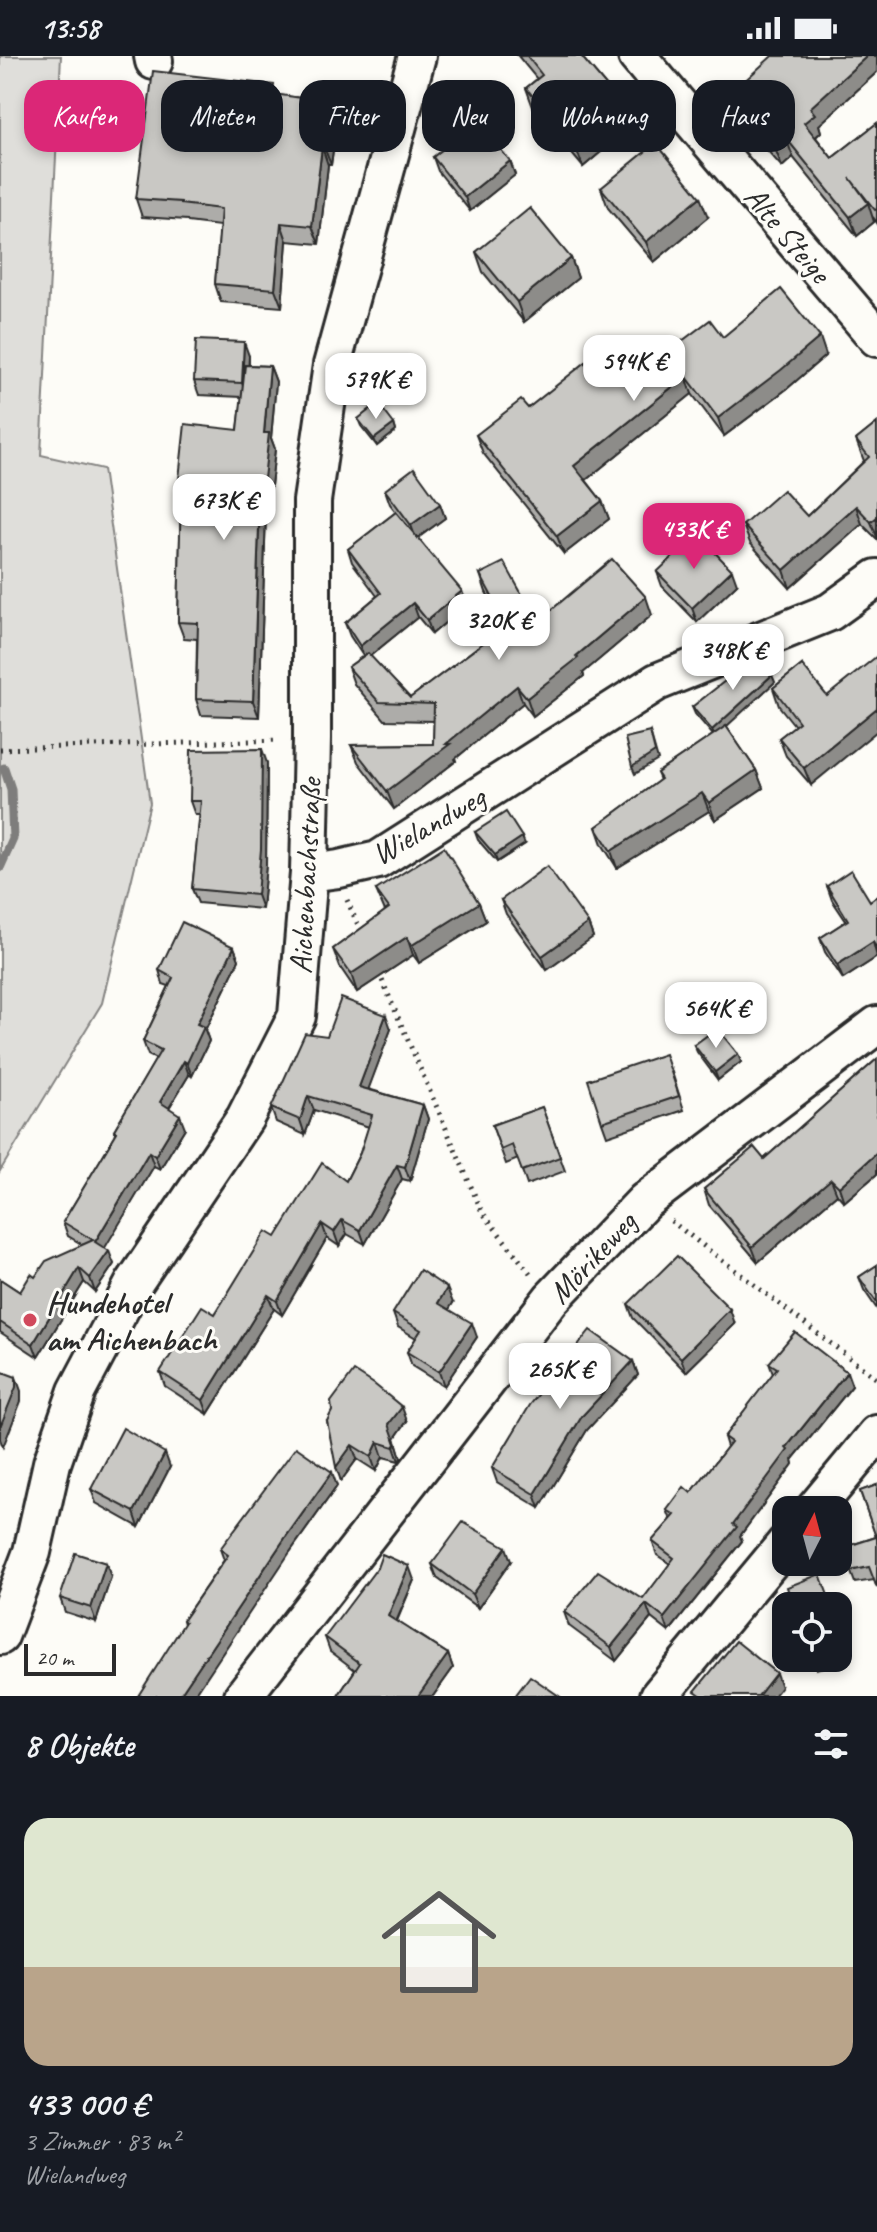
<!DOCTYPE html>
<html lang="de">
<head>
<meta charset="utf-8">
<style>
	:root { --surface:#171b24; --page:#20242c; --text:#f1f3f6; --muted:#9ea1a6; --line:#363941; --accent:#db2777 }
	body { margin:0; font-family:Caveat,sans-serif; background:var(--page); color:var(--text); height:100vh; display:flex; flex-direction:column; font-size:30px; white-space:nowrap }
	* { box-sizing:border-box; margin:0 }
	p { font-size:26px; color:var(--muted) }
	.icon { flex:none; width:44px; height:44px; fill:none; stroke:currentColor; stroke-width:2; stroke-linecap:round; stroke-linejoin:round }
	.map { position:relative; height:1640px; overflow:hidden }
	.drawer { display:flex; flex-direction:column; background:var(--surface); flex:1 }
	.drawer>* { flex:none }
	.banner { position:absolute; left:24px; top:24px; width:830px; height:72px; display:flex; gap:16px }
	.needle { width:52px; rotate:6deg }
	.tools { position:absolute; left:772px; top:1440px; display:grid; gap:16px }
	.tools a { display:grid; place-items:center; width:80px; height:80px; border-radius:16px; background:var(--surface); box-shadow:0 4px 12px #0003; font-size:40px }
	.scale { position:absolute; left:24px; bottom:20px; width:92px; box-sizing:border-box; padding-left:8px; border:4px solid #2b2b2b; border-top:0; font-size:22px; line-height:28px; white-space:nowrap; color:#2b2b2b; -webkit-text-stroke:6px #fdfcf7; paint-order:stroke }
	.price { position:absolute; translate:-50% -68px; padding:0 18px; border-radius:16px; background:#fff; color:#222; font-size:26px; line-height:52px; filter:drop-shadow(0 2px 4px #0008) }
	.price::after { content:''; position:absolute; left:50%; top:48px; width:24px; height:18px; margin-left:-12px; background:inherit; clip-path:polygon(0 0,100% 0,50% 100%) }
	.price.selected { background:var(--accent); color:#fff }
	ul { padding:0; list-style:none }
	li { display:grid; align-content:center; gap:16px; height:424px; padding:0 24px }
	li+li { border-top:2px solid var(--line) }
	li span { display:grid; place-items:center; height:248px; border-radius:24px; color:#555 }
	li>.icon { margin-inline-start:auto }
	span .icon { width:144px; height:144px; fill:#fffc; stroke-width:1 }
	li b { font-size:34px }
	h2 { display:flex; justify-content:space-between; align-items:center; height:96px; padding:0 24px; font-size:34px }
	.chip { padding:0 28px; border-radius:24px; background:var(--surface); box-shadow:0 4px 12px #0003; font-size:28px; line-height:72px }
	.chip.selected { background:var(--accent); color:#fff }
	.status { display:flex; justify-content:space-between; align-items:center; height:56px; padding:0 40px; background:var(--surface); direction:ltr }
	.status svg { height:22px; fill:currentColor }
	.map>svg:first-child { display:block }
	.green { fill:#dfdeda; stroke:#858482; stroke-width:2 }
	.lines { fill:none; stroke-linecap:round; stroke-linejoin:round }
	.stream { stroke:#7e7d7b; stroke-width:9 }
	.minor-casing { stroke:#2b2b2b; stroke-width:42 }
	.path { stroke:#2b2b2b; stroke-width:5; stroke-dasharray:2 6; stroke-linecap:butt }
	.minor { stroke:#fdfcf7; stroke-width:36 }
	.wall { fill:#adaca9; stroke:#2b2b2b; stroke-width:2 }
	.shaded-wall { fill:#8d8c89; stroke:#2b2b2b; stroke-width:2 }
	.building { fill:#c9c8c4; stroke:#2b2b2b; stroke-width:2 }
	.poi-dot { fill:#d1495b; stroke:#fdfcf7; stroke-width:3 }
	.labels { text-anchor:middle; stroke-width:6; stroke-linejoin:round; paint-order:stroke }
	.street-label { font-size:32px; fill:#2b2b2b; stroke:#fdfcf7 }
	.poi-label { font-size:32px; font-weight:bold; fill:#2b2b2b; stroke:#fdfcf7; text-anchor:start }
</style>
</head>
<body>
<div class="status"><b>13:58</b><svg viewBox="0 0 49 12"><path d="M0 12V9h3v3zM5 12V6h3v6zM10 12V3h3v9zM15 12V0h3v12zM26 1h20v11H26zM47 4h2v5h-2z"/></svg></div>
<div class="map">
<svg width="877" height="1640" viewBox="0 0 877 1640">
	<rect width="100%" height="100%" fill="#fdfcf7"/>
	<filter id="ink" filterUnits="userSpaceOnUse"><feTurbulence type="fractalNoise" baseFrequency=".0125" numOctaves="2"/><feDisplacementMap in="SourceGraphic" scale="16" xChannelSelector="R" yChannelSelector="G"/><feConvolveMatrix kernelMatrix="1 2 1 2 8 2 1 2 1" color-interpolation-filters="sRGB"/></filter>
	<g filter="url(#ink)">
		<polygon class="green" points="0,0 61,0 41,399 103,413 150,747 102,947 0,1115"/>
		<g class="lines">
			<polyline class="stream" points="0,812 13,783 11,733 4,712"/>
			<g class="minor-casing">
				<g id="minor">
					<polyline points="153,0 154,5"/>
					<polyline points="637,0 877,282"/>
					<polyline points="309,817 339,813 378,804 657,626 830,556 877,522"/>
					<polyline points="814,1454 877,1378"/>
					<polyline points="0,1580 32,1496 52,1407 77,1335 134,1227 245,1062 297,960 309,817 312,683 312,445 332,309 417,0"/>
					<polyline points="243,1640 551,1243 645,1145 877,969"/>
					<polyline points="659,1640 786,1487"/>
				</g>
			</g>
			<g class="path">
				<polyline points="0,693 279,684"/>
				<polyline points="347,844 362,878"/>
				<polyline points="379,917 482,1156 530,1217"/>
				<polyline points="671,1165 877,1323"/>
			</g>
			<use href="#minor" class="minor"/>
		</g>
		<g class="wall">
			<polygon points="518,0 581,0 625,52 632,70 583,111 533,51 526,32 537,23"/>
			<polygon points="877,0 877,16 819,69 821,76 816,81 832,102 877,67 877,167 873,161 874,166 857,180 793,101 782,111 735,58 729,39"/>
			<polygon points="278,39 330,46 337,64 331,109 328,109 319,188 287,185 282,251 221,246 215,228 220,170 188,166 187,164 142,161 136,143"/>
			<polygon points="433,101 510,105 515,119 470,155 438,115"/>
			<polygon points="601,132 708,161 654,206 608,152"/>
			<polygon points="476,196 571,202 578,222 524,266 483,216"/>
			<polygon points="723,281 826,299 788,332 724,380 692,338 586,424 602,445 609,463 564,498 483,397 476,379 528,352 633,322"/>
			<polygon points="249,300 249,309 270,310 276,326 271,382 275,393 268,457 266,457 259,661 201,659 196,643 197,583 184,582 178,566 181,440 178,432 238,374 242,341 199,339 194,325"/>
			<polygon points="358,363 394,368 396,375 377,390 361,370"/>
			<polygon points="877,367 877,483 862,468 790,532 750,487 743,469 807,460 864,405 856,384"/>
			<polygon points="385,434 440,448 445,462 418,482 467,548 432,578 418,561 370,600 410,642 505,570 486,536 480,518 544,560 652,559 583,617 584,620 533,660 523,647 455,703 456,705 394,753 358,706 351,689 433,688 434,665 385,664 354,628 348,611 363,600 350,580 345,567 377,540 352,506 348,493 396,456 390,448"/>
			<polygon points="657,516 737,528 697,566 662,530"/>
			<polygon points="802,609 811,729 786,700 779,682 795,670 779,650 773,632"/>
			<polygon points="775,626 726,670 756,714 763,732 715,764 709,755 617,812 602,788 596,771 660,724 657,717 713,679 695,658 692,651"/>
			<polygon points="267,707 266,808 262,853 198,847 192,833 200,759 195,759 190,745"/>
			<polygon points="475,776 525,788 497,806 478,784"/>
			<polygon points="827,830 870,845 877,840 877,901 843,923 825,896 820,882 846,865 832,844"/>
			<polygon points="376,834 479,847 486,865 419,907 413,899 357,936 340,911 333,893 385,855"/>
			<polygon points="501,844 588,867 593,881 547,914 506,858"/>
			<polygon points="234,891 239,904 205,974 209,985 192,1020 189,1019 169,1052 185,1072 160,1113 154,1110 104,1192 114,1208 95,1236 84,1226 38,1301 0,1276 0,1223 20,1236 35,1221 83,1189 68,1180 63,1166 116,1078 114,1074 156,1003 148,999 143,985 169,930 163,928 159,914"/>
			<polygon points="391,973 368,1033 423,1049 428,1063 410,1125 402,1123 365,1188 347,1178 339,1190 327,1182 282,1259 274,1253 208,1358 165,1330 160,1316 215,1258 276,1181 346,1125 360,1097 369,1071 314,1054 305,1079 276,1066 271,1052 327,980"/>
			<polygon points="694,989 738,998 741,1006 718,1024 697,996"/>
			<polygon points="877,1003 877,1118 844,1146 837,1138 758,1206 709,1149 704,1133 764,1103"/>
			<polygon points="671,1013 684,1054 607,1080 602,1066"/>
			<polygon points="542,1051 565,1115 527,1129 518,1103 506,1108 492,1069"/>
			<polygon points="877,1209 877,1253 864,1234 859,1221"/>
			<polygon points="453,1247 449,1253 477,1281 444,1330 412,1310 407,1296 416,1282 398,1271 393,1257"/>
			<polygon points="628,1248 735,1268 686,1316 633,1262"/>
			<polygon points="633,1305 638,1319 587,1374 540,1452 497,1426 492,1412"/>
			<polygon points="769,1307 852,1330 792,1404 793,1408 740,1480 742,1485 669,1576 651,1562 616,1605 569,1570 564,1556 643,1543 670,1508 657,1499 652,1485 671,1464 667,1454 691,1437 727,1391 724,1381 773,1318"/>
			<polygon points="327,1365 407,1365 395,1382 401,1402 399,1405 383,1401 376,1415 357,1403 341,1425"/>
			<polygon points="170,1411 139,1471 96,1447 91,1433"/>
			<polygon points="877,1429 877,1532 874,1524 855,1527 842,1492 876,1481 860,1435"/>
			<polygon points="337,1430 290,1496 184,1568 183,1564 224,1504 220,1493"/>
			<polygon points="511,1505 478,1552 437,1522 432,1508"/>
			<polygon points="111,1521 96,1566 65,1556 60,1542"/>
			<polygon points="414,1524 397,1565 448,1598 453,1612 433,1640 338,1640 355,1614 330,1595 325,1581"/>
			<polygon points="838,1567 851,1603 816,1613 812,1602 838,1602"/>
		</g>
		<g class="shaded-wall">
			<polygon points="867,0 877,0 877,16 819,69 821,76 811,85 804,67 810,52"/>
			<polygon points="330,46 337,64 331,109 324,91"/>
			<polygon points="625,52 632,70 583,111 576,92"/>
			<polygon points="786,82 793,101 782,111 775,92"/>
			<polygon points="322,91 328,109 319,188 312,170"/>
			<polygon points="510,105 515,119 470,155 465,141"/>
			<polygon points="700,141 708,161 654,206 646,186"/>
			<polygon points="868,147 874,166 857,180 850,161"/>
			<polygon points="281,167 287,185 282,251 275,233"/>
			<polygon points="571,202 578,222 524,266 517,246"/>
			<polygon points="820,281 826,299 788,332 724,380 718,362"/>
			<polygon points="244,286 249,300 247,341 242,327"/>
			<polygon points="270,310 276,326 271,382 275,393 268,457 262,441 264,377"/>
			<polygon points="686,320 692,338 581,428 574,410"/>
			<polygon points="394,368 396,375 377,390 374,383"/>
			<polygon points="260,441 266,457 259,661 253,645"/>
			<polygon points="602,445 609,463 564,498 557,480"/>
			<polygon points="440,448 445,462 416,483 411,469"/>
			<polygon points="856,450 862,468 790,532 784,514"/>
			<polygon points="877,461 877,481 871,466"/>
			<polygon points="732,514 737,528 697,566 692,552"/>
			<polygon points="462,535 467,548 432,578 427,564"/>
			<polygon points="646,541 652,559 583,617 584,620 533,660 527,642"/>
			<polygon points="413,547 418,561 365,604 360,590"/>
			<polygon points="772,619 775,626 715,681 712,674"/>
			<polygon points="517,630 523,647 455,703 456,705 394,753 387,735"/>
			<polygon points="877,652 877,675 811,729 804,712"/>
			<polygon points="650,676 658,704 635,718 632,711"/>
			<polygon points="262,693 267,707 266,808 262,853 257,839"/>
			<polygon points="756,714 763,732 715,764 709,747"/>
			<polygon points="702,737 709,755 617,812 611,795"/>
			<polygon points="522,781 525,788 497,806 495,799"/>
			<polygon points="479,847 486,865 419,907 412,889"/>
			<polygon points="588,867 593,881 547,914 542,900"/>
			<polygon points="407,881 413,899 357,936 351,918"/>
			<polygon points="873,886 877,901 843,923 837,909"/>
			<polygon points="234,891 239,904 205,974 209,985 192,1020 187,1007 197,968"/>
			<polygon points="386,959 391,973 364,1045 359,1031"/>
			<polygon points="738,998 741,1006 718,1024 715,1016"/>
			<polygon points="184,1005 189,1019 164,1060 160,1046"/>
			<polygon points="308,1040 314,1054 305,1079 300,1064"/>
			<polygon points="423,1049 428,1063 410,1125 405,1111"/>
			<polygon points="180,1059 185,1072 160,1113 155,1100"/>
			<polygon points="149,1096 154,1110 100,1200 95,1186"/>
			<polygon points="877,1097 877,1118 844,1146 839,1131"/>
			<polygon points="397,1109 402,1123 365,1188 360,1174"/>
			<polygon points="831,1123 837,1138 758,1206 752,1191"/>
			<polygon points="342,1164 347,1178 339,1190 334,1176"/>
			<polygon points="322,1168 327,1182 282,1259 277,1245"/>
			<polygon points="109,1195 114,1208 95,1236 90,1222"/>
			<polygon points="79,1212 84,1226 38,1301 33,1288"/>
			<polygon points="447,1232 453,1247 444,1261 438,1247"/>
			<polygon points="268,1239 274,1253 208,1358 203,1344"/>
			<polygon points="730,1253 735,1268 686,1316 681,1302"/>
			<polygon points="472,1267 477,1281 444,1330 439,1316"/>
			<polygon points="633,1305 638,1319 587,1374 540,1452 535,1438 582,1360"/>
			<polygon points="847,1316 852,1330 792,1404 793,1408 740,1480 742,1485 669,1576 664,1562 733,1468 786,1392"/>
			<polygon points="16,1321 21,1335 21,1345 3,1391 0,1383 0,1371"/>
			<polygon points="402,1351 407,1365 395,1382 401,1402 399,1405 394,1391 389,1368"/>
			<polygon points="378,1386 383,1401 376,1415 371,1401"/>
			<polygon points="352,1389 357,1403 341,1425 336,1411"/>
			<polygon points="165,1397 170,1411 139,1471 134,1456"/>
			<polygon points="332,1416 337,1430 290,1496 194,1640 179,1640 285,1482"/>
			<polygon points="506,1491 511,1505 478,1552 472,1538"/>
			<polygon points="106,1507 111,1521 96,1566 91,1552"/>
			<polygon points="409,1510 414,1524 393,1573 388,1560"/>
			<polygon points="646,1548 651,1562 616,1605 611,1591"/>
			<polygon points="448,1598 453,1612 433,1640 418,1640"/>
			<polygon points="776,1617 781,1631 774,1640 758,1640"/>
		</g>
		<g class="building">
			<polygon points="527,0 581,0 625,52 576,92 526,32 542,19"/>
			<polygon points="772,0 867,0 810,52 815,58 804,67 832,102 877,67 877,153 875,154 850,122 868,147 850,161 786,82 775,92 729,39"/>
			<polygon points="153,15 274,29 273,38 330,46 324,91 322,91 312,170 281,167 275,233 215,228 221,153 181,148 181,146 136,143"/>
			<polygon points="478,65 510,105 465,141 433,101"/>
			<polygon points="656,87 700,141 646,186 601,132"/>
			<polygon points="530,152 571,202 517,246 476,196"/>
			<polygon points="781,233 820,281 781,314 718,362 686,320 574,410 602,445 557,480 476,379 521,344 528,352 606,290 633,322 710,264 723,281"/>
			<polygon points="196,284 244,286 242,327 194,325"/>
			<polygon points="245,309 270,310 264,377 269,377 262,441 260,441 253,645 196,643 198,567 178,566 181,433 178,432 185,368 238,374"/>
			<polygon points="378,347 394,368 374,383 358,363"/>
			<polygon points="877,367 877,461 871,466 856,450 784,514 743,469 783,434 807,460 869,401 856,384"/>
			<polygon points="414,412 440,448 411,469 385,434"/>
			<polygon points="396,456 462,535 427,564 413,547 360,590 345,567 381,537 348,493"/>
			<polygon points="697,478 732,514 692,552 657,516"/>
			<polygon points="612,503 646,541 576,600 578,602 527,642 517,630 446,688 450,688 387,735 351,689 433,688 434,648 379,646 348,611 368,597 410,642 507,569 480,518 504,506 529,551 534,548 544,560"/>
			<polygon points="760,599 772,619 712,674 692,651 739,614 738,612"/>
			<polygon points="877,600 877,652 804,712 779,682 799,666 773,632 802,609 827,640"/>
			<polygon points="726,670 756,714 709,747 702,737 611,795 596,771 661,723 657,717"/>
			<polygon points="650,676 655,696 632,711 625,682"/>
			<polygon points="262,693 261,793 257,839 192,833 201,745 190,745 191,694"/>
			<polygon points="506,756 522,781 495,799 475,776"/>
			<polygon points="444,791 479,847 412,889 407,881 351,918 333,893 389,852 376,834"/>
			<polygon points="547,810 588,867 542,900 501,844"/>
			<polygon points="851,814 870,845 877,840 877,893 873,886 837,909 820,882 848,864 827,830"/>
			<polygon points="182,866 234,891 197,968 204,971 187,1007 184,1005 160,1046 180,1059 155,1100 149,1096 95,1186 109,1195 90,1222 79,1212 33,1288 0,1266 0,1223 20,1236 31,1218 35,1221 46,1205 93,1184 63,1166 117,1076 114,1074 161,994 143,985 173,922 159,914"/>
			<polygon points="341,942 386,959 359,1031 423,1049 405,1111 397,1109 360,1174 342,1164 334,1176 322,1168 277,1245 268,1239 203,1344 160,1316 202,1250 215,1258 266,1175 276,1181 322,1107 346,1125 360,1097 372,1059 308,1040 300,1064 271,1052 305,977 327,980"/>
			<polygon points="717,972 738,998 715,1016 694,989"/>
			<polygon points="665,998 679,1040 602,1066 588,1024"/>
			<polygon points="877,1003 877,1097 839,1131 831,1123 752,1191 704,1133 754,1091 764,1103"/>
			<polygon points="542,1051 560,1101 522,1115 512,1089 501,1094 492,1069"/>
			<polygon points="677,1200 730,1253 681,1302 628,1248"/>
			<polygon points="877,1209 877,1247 859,1221"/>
			<polygon points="420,1214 447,1232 438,1247 472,1267 439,1316 407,1296 421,1274 393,1257"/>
			<polygon points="590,1274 633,1305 582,1360 535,1438 492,1412 530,1349"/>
			<polygon points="795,1276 847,1316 786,1392 788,1394 733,1468 737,1471 664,1562 646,1548 611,1591 564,1556 598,1515 643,1543 674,1502 652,1485 675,1459 667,1454 684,1431 691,1437 731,1386 724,1381 777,1312 769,1307"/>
			<polygon points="0,1315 16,1321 16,1331 0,1371"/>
			<polygon points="354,1315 374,1328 402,1351 389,1368 396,1388 394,1391 378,1386 371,1401 352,1389 336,1411 327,1365 332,1355 331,1346"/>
			<polygon points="123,1372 165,1397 134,1456 91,1433"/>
			<polygon points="296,1391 332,1416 285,1482 179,1640 138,1640 185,1566 183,1564 228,1499 220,1493"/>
			<polygon points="877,1429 877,1532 869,1511 850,1515 842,1492 876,1481 860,1435"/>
			<polygon points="463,1466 506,1491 472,1538 432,1508"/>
			<polygon points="75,1497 106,1507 91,1552 60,1542"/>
			<polygon points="382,1498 409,1510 388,1560 448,1598 418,1640 338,1640 360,1607 325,1581 377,1512"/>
			<polygon points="820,1518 832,1550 793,1550 787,1531"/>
			<polygon points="838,1567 846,1589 838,1591"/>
			<polygon points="736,1585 776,1617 758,1640 702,1640 695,1635"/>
			<polygon points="530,1620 559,1640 515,1640"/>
		</g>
	</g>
	<circle class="poi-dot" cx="30" cy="1264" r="8"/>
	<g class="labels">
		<g class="street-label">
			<text transform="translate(788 178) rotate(50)" y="11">Alte Steige</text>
			<text transform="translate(428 769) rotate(-30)" y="11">Wielandweg</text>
			<text transform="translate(305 820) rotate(-87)" y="11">Aichenbachstraße</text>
			<text transform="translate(592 1201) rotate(-47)" y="11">Mörikeweg</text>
		</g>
		<g class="poi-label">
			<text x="46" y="1257">Hundehotel<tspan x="46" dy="37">am Aichenbach</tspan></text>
		</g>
	</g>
</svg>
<div class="tools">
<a><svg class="needle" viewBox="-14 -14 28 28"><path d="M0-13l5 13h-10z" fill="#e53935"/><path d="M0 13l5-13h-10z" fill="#9ea1a6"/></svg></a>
<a><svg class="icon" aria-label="locate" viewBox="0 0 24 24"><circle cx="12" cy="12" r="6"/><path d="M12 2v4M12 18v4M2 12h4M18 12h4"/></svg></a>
</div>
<div class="scale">20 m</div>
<b class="price" style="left:634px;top:347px">594K €</b>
<b class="price" style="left:376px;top:365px">579K €</b>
<b class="price" style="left:224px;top:486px">673K €</b>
<b class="price selected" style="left:694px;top:515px">433K €</b>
<b class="price" style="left:499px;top:606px">320K €</b>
<b class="price" style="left:733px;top:636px">348K €</b>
<b class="price" style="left:716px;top:994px">564K €</b>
<b class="price" style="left:560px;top:1355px">265K €</b>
<div class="banner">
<a class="chip selected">Kaufen</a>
<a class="chip">Mieten</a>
<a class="chip">Filter</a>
<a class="chip">Neu</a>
<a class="chip">Wohnung</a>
<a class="chip">Haus</a>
</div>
</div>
<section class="drawer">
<h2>8 Objekte<svg class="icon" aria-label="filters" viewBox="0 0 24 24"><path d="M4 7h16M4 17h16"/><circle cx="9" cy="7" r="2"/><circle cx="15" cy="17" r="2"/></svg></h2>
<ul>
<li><span style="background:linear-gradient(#dfe7d0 60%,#b9a48a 0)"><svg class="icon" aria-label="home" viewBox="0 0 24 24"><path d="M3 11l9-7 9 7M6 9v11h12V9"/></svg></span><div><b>433 000 €</b><p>3 Zimmer · 83 m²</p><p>Wielandweg</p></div></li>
</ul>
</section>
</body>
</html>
